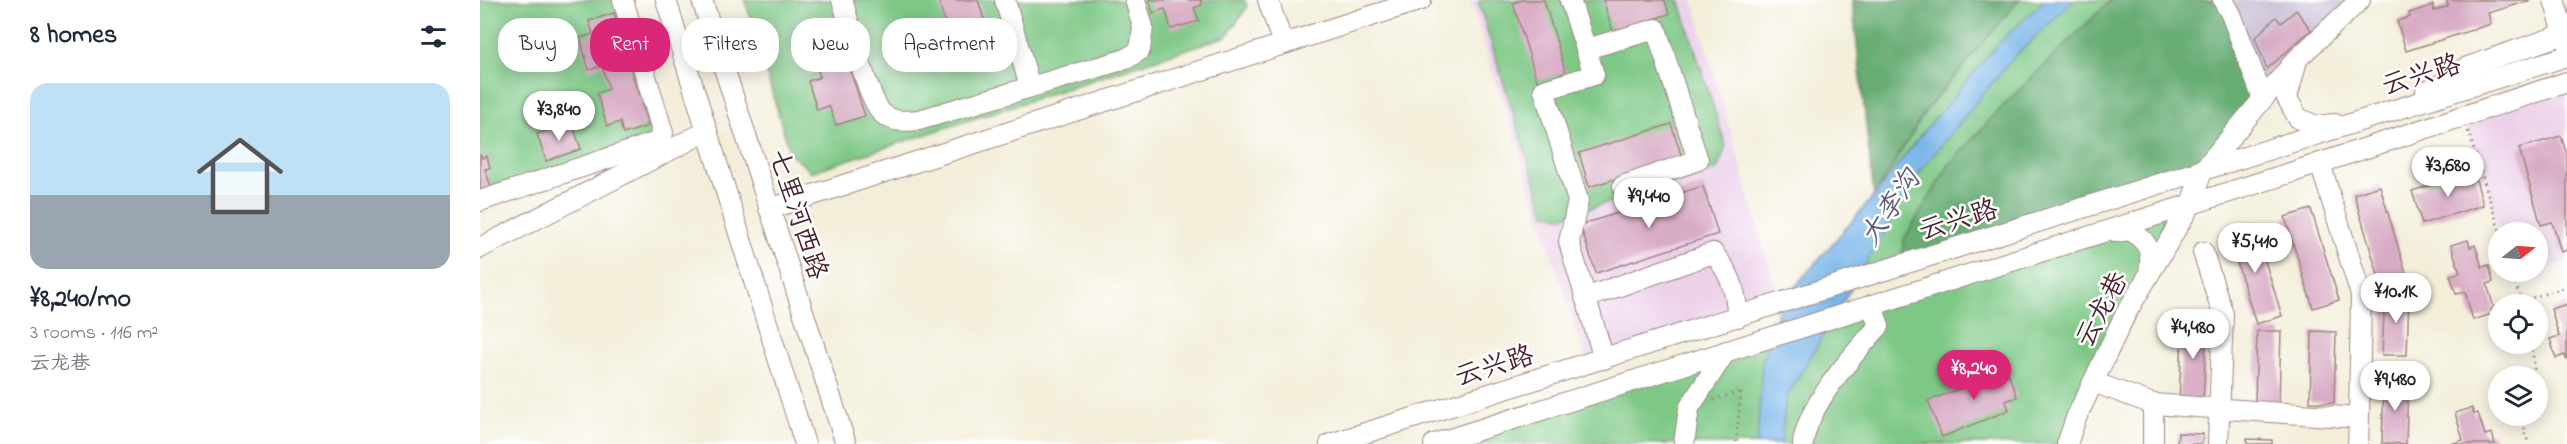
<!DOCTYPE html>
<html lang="en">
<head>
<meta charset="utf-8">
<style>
	:root { --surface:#fff; --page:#f2f2f3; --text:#1f2937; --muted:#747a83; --line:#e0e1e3; --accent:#db2777 }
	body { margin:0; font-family:"Indie Flower","LXGW WenKai TC",sans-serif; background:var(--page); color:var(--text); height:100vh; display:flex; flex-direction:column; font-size:22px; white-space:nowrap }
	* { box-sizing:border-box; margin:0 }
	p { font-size:20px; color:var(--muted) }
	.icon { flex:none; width:33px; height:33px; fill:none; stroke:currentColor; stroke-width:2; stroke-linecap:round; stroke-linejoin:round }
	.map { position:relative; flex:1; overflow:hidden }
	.sheet { display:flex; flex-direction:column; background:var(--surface); width:480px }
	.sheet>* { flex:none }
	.banner { position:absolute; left:18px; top:18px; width:570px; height:54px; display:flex; gap:12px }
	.needle { width:39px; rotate:73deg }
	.controls { position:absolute; left:2008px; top:222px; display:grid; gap:12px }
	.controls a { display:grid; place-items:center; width:60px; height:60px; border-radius:50%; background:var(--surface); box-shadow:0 3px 15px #0003; font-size:30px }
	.price { position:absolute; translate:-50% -51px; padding:0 14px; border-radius:21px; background:#fff; color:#222; font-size:20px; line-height:39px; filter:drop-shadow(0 2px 3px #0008) }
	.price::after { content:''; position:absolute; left:50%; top:36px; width:18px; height:14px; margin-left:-9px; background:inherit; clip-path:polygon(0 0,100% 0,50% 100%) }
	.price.current { background:var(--accent); color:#fff }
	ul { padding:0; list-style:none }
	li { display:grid; align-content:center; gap:12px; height:318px; padding:0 30px }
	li+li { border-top:2px solid var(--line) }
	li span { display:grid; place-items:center; height:186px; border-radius:18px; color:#555 }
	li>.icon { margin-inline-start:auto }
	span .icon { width:108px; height:108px; fill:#fffc; stroke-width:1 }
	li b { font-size:26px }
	h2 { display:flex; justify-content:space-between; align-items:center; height:72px; padding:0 30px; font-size:26px }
	.chip { padding:0 21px; border-radius:24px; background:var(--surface); box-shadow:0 3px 15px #0003; font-size:21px; line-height:54px }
	.chip.current { background:var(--accent); color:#fff }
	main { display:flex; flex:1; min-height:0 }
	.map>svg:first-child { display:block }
	.built { fill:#ecd1ea }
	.industrial { fill:#cbbfd5 }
	.green { fill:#7ec886; stroke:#647458; stroke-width:1.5 }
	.forest { fill:#66ac73; stroke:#58664f; stroke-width:1.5 }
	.water { fill:#77b4e9; stroke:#606a8a; stroke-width:1.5 }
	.building { fill:#d8abc4 }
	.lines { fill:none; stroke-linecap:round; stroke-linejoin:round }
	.minor-casing { stroke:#9e8682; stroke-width:22 }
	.path { stroke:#9e8682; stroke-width:3; stroke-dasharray:1.5 4.5; stroke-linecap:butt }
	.minor { stroke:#fff; stroke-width:20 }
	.labels { text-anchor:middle; stroke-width:5; stroke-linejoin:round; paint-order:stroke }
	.street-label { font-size:27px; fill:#4a1f2b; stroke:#fff }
	.water-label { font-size:28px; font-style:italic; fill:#5c5b77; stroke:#fff }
</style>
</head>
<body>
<main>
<section class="sheet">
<h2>8 homes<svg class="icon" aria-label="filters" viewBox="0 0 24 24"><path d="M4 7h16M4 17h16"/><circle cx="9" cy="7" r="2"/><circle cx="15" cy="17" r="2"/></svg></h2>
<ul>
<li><span style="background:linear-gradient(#bfe0f5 60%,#9aa5b1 0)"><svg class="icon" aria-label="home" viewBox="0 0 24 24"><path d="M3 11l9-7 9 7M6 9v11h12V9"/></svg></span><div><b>¥8,240/mo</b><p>3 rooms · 116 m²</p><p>云龙巷</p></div></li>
</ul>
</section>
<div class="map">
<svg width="2087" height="444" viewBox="0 0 2087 444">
	<rect width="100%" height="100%" fill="#fff"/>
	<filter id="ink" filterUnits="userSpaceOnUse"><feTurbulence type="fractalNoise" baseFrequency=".0167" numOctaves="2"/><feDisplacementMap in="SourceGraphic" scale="12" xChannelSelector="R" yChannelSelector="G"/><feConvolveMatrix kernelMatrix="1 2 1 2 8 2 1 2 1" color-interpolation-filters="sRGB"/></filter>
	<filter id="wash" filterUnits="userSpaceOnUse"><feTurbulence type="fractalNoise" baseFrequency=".008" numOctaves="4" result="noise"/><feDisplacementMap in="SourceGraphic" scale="24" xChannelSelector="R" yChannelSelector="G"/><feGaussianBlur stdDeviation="1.35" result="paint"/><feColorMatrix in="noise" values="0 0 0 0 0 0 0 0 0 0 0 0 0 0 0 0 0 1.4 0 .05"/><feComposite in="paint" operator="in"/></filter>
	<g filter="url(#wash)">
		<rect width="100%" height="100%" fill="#f3eed9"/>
		<g class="built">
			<polygon points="990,0 1213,0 1300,304 1107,364"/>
			<polygon points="2087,82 2087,262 2058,271 2058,232 2020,232 1984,116"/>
		</g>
		<polygon class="industrial" points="1743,0 1880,0 1783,99"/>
		<g class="green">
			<polygon points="0,0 143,0 183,133 0,201"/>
			<polygon points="265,0 765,0 767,7 747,36 331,172 310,153"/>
			<polygon points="1003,0 1199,0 1246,146 1237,170 1080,217 1065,213 998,2"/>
			<polygon points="1539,0 1631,0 1523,106 1468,166 1421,265 1300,304 1394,196 1446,110"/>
			<polygon points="1711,204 1587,444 954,444"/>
		</g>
		<g class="forest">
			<polygon points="1372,0 1539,0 1446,110 1394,196"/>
			<polygon points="1631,0 1743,0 1783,99 1722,171 1421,265 1424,239 1468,166 1523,106"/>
		</g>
		<polygon class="water" points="1565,0 1594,0 1532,59 1441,170 1306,398 1301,444 1277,444 1282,362 1300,304 1394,196 1440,136 1519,43"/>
		<g id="blocks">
			<g class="building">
				<polygon points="458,0 498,0 509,36 486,43 482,28 468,32"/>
				<polygon points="669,0 721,0 722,5 714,8 719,21 691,29 685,9 673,13"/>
				<polygon points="1042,0 1064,0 1086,73 1057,81 1033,3"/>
				<polygon points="1123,0 1185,0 1189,14 1133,32"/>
				<polygon points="1966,0 2049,0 2049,1 2008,13 2011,24 1926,51 1917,21 1930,17 1929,13 1953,5 1954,11 1968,6"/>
				<polygon points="1816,10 1831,30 1787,69 1775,38 1796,17 1801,23"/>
				<polygon points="134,13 141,36 145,35 150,51 146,53 158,94 163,92 166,104 162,105 168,126 143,134 140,122 127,126 117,93 129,89 122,66 109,70 100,38 113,34 109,21"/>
				<polygon points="363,48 385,116 356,125 349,106 337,110 328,81 340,77 334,58"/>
				<polygon points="92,123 101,149 66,161 57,134"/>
				<polygon points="1191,124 1202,158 1109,187 1099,153"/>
				<polygon points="2081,136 2087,155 2087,250 2081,252 2072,222 2061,225 2039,148"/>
				<polygon points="0,154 2,158 7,156 10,168 5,169 12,190 0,193"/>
				<polygon points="1994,172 2003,205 1942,224 1932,191"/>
				<polygon points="1223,186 1238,234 1116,273 1100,225"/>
				<polygon points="1900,186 1927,277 1901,285 1874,194"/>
				<polygon points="1831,209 1859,300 1833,308 1805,217"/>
				<polygon points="1774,225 1802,316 1776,324 1748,233"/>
				<polygon points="1988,240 1990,247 1995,245 2002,267 2009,265 2013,282 2007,284 2014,308 2011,309 2012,314 1993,320 1985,292 1976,294 1970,275 1980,273 1971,245"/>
				<polygon points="1905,293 1929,293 1927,355 1902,355"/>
				<polygon points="2087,304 2087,359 2086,359 2085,355 2076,358 2070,339 2079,336 2071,309"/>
				<polygon points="1703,318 1727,319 1723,401 1699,400"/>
				<polygon points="1777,331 1801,331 1799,403 1775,402"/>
				<polygon points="1832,331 1856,332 1854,403 1830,402"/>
				<polygon points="1525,365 1537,397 1526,401 1529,410 1462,437 1448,401 1484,387 1482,382"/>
				<polygon points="1904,381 1928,382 1926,444 1902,443"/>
				<polygon points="1992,408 1994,414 1998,413 2005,435 2012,433 2015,444 1971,444 1983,440 1975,413"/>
				<polygon points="1698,433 1723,434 1722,444 1697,444"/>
				<polygon points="1767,439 1792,440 1792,444 1767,444"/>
			</g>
		</g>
	</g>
	<g filter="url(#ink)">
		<use href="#blocks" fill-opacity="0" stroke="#9e8682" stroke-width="1.5"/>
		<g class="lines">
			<g class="minor-casing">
				<g id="minor">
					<polyline points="186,0 325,444"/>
					<polyline points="222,0 366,444"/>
					<path d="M 362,0 C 370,23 387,100 403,114 C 414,123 426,121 439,120 L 646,59 L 660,50 L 663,27 L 655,0"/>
					<polyline points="525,0 550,87"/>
					<polyline points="788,0 803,44"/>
					<polyline points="1090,0 1106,49 1176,29 1218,160 1143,186"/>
					<polyline points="1743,0 1751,14 1783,99"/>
					<polyline points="2074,0 2087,43"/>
					<polyline points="1106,49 1114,75 1064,90 1098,201 1089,242 1124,359"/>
					<polyline points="1816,64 1807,98 1818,118 1836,126 1855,124"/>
					<polyline points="1946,91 1957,87 1985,68 2084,34"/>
					<polyline points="1840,163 1881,295 1879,418"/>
					<polyline points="0,201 177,142 183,133 143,0"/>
					<polyline points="289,209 941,0"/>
					<path d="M 1634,232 L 1651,230 C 1671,246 1672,250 1669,274"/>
					<polyline points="0,248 227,131"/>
					<polyline points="1723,252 1743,314 1738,444"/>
					<path d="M 1105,298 L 1233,253 C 1252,275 1255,289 1258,317"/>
					<polyline points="1613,382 1673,404 1879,418 1878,444"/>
					<polyline points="850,444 2087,56"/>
					<polyline points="954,444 1816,171 2087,82"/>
					<polyline points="1204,444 1209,408 1246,351"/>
					<path d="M 1323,444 C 1327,405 1374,354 1399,326 L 1392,305"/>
					<polyline points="1587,444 1596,418 1645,315 1711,204 1722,171 1816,60 1880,0"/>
					<polyline points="1673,444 1673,404"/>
				</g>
			</g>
			<g class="path">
				<polyline points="1988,131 2020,232"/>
				<polyline points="2032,272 2042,304"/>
				<polyline points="2041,301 2087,287"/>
				<polyline points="2052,344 2055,376"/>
				<polyline points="1234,400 1261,391 1256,444"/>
				<polyline points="2048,416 2044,431 2049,444"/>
			</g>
			<use href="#minor" class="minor"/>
		</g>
	</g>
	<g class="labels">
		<g class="street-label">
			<text transform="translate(1941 74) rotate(-17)" y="9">云兴路</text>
			<text transform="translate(319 214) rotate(72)" y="9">七里河西路</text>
			<text transform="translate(1478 219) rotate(-17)" y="9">云兴路</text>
			<text transform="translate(1621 309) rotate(-62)" y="9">云龙巷</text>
			<text transform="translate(1014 365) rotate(-17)" y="9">云兴路</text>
		</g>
		<g class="water-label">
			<text transform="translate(1409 207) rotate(-56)" y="10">大李沟</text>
		</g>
	</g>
</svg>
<div class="controls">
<a><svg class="needle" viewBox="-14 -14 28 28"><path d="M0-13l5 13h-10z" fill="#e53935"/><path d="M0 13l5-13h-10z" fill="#747a83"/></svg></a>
<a><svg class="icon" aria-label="locate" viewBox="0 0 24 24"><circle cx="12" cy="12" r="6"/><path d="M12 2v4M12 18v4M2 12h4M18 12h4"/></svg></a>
<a><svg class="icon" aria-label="layers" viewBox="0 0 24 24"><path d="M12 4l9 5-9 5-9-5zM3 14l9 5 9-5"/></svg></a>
</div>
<b class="price" style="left:79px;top:142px">¥3,840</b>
<b class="price" style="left:1968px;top:198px">¥3,680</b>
<b class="price" style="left:1169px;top:229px">¥9,440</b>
<b class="price" style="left:1775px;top:274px">¥5,410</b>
<b class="price" style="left:1916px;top:324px">¥10.1K</b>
<b class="price" style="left:1713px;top:360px">¥4,480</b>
<b class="price current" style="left:1494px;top:401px">¥8,240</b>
<b class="price" style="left:1915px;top:412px">¥9,480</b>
<div class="banner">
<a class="chip">Buy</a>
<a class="chip current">Rent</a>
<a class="chip">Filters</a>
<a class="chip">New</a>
<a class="chip">Apartment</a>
</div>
</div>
</main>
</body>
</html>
